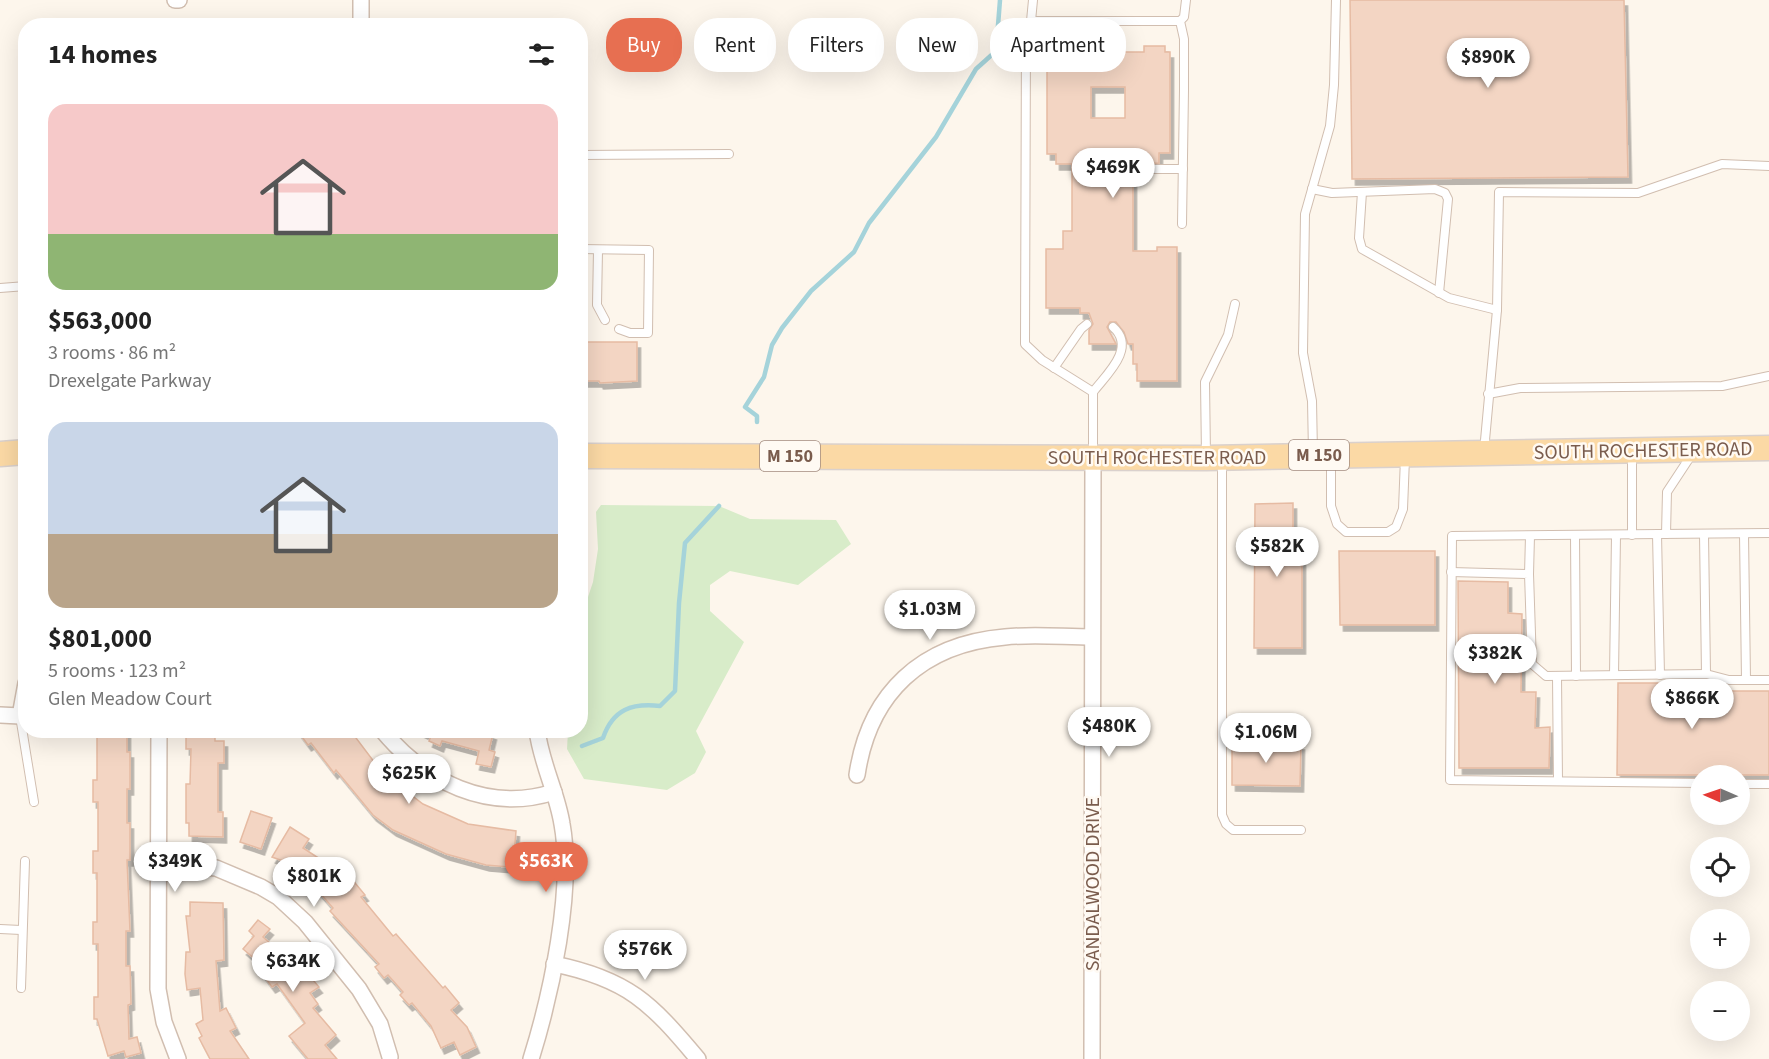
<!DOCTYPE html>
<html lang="en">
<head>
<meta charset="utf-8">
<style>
	:root { --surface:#fff; --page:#f6f6f6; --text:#222; --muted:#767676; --accent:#e76f51 }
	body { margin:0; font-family:"Source Sans 3",sans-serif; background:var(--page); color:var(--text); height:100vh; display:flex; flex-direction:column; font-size:22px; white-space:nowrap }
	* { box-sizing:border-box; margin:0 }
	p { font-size:20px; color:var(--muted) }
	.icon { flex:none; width:33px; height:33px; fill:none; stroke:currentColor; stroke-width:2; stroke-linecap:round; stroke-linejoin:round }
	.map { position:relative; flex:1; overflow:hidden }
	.details { position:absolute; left:18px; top:18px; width:570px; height:720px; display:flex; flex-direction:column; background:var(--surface); border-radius:24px; box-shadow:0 6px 24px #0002 }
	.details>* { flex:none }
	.hud { position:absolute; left:606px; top:18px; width:570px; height:54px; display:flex; gap:12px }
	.needle { width:39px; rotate:272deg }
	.tools { position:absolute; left:1690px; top:765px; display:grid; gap:12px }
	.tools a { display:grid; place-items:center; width:60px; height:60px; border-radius:50%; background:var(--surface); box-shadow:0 6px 24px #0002; font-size:30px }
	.price { position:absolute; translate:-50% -51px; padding:0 14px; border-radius:21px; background:#fff; color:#222; font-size:20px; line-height:39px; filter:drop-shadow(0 2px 3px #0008) }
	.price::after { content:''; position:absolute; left:50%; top:36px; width:18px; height:14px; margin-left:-9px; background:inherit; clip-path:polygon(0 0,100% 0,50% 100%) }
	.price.selected { background:var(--accent); color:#fff }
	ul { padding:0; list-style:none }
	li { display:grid; align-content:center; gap:12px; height:318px; padding:0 30px }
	li span { display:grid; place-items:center; height:186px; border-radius:18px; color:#555 }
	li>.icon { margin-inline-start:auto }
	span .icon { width:108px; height:108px; fill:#fffc; stroke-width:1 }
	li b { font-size:26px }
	h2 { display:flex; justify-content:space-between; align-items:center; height:72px; padding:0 30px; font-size:26px }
	.chip { padding:0 21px; border-radius:24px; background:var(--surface); box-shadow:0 6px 24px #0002; font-size:21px; line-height:54px }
	.chip.selected { background:var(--accent); color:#fff }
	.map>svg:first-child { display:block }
	.green { fill:#d8ecc9 }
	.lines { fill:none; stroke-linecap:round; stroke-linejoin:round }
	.stream { stroke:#a5d3da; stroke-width:4.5 }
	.building { fill:#f3d5c3; stroke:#e6bba3; stroke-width:1.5; fill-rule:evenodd; filter:url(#shadow) }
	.service-casing { stroke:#d1beb0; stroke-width:10 }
	.minor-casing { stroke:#d1beb0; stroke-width:18 }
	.primary-casing { stroke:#dad1cd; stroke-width:27 }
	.service { stroke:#fff; stroke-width:8 }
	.minor { stroke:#fff; stroke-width:15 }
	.primary { stroke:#fbd9a5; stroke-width:24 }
	.labels { text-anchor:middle; stroke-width:5; stroke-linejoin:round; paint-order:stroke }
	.shield { fill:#fffaf3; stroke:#a28b7f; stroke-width:1.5 }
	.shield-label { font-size:18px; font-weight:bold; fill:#7a5c4d }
	.street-label { font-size:20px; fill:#7a5c4d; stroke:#fffaf3 }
</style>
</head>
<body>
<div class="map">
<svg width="1769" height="1059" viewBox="0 0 1769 1059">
	<defs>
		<filter id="shadow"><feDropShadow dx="3.5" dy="6" stdDeviation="0" flood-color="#0004"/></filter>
	</defs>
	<rect width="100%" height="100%" fill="#fdf6ec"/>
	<polygon class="green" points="601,505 719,506 750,519 836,520 851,544 798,585 730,571 710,585 710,611 744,642 696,731 706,752 695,773 667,790 584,779 567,749 568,731 580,730 581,618 593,582 598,549 596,512"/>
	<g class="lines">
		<g class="stream">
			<polyline points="757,422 757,416 745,407 764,377 772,345 782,328 811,291 854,252 869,223 936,137 976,69 996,51 1000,0"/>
			<path d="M 582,746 L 603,738 C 613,709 632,703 660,706 L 675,691 L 679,603 L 685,543 L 719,506"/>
		</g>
	</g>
	<g class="building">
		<polygon points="1350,0 1624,0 1628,177 1352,179"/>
		<path d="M 1050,46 L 1073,46 L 1073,52 L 1144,52 L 1144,46 L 1165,46 L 1165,52 L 1170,52 L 1170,153 L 1159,153 L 1159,163 L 1133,164 L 1133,251 L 1157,251 L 1157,247 L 1177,247 L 1177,381 L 1137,381 L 1137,364 L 1133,364 L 1133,344 L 1128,344 L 1124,332 L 1116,322 L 1110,322 L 1107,327 L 1116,344 L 1089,344 L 1089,330 L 1093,324 L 1089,313 L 1080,313 L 1080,308 L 1046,308 L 1046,249 L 1063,249 L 1063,231 L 1072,231 L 1072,164 L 1056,164 L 1056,154 L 1047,154 L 1047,52 L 1050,52 ZM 1091,87 L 1125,87 L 1125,118 L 1091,118 Z"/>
		<polygon points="584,342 637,342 637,381 600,383 599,381 584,381"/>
		<polygon points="1293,503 1293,535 1302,535 1302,648 1254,648 1255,504"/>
		<polygon points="1339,551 1435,551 1435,625 1340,625"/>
		<polygon points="1458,581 1508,582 1508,613 1522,614 1521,692 1536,692 1535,728 1550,727 1549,768 1459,768"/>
		<polygon points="1618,683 1714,683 1714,691 1769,691 1769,775 1617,775"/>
		<polygon points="97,730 127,730 127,752 130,752 130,789 127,789 127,823 130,823 130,860 127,860 130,931 126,931 126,966 130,966 131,1004 128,1005 129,1039 137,1037 141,1053 126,1057 124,1051 108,1056 97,1019 94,1019 94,997 98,997 98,944 93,944 93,922 97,922 97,873 93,873 93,851 98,851 98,802 93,802 93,780 97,780"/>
		<polygon points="297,730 350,730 381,771 377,775 404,794 406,791 423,804 468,824 516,831 514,856 510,855 509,867 486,865 446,854 393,830 373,815 336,770 334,773 311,743 308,745"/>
		<polygon points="418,730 480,730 493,734 489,750 495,752 491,767 476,764 479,751 442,741 440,746 429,741 431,736"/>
		<polygon points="186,737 215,737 215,741 224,741 224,763 218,763 218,812 223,812 223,837 189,836 189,823 186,823 186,784 190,784 191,749 186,749"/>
		<polygon points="1232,743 1301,744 1300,786 1232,785"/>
		<polygon points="251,811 272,818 261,849 240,842"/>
		<polygon points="290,827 309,839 303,848 323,861 325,859 351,878 365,895 361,897 393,936 396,934 443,988 445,986 459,1003 451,1010 467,1027 476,1047 460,1055 454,1042 441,1048 431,1026 412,1003 409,1005 400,995 403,992 388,975 384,978 375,967 379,964 330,911 333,908 313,885 310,888 299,877 281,865 283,861 272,857"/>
		<polygon points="190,902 223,903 224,960 216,961 220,1011 226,1008 236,1028 230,1031 249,1059 210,1059 199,1038 202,1036 196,1024 203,1020 200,988 187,990 185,974 186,952 190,952 186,916 190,916"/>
		<polygon points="258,920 270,929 263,937 280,952 286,948 319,987 310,993 318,1004 313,1008 336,1035 325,1045 337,1059 308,1059 289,1036 305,1023 277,984 272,987 258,968 262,965 243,949 254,936 249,931"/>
	</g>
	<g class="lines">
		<g class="service-casing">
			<g id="service">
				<polyline points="1031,21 1033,0"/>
				<polyline points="580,155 729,154"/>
				<polyline points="1150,169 1183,169"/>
				<polyline points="1312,189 1332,193 1435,189 1445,193 1448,199 1439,293"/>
				<polyline points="1362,192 1359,238 1362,249 1449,298 1497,310"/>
				<polyline points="1182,224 1184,90 1184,39 1180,21 1184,17 1186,0"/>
				<polyline points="580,249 649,250 648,333 630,333 619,329"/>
				<polyline points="598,250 597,305 605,320"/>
				<polyline points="0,288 26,286"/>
				<polyline points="1054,368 1081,329 1087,324"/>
				<path d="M 1093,392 C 1106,375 1137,348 1113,327"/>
				<polyline points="1488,394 1520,388 1722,386 1769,376"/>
				<polyline points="1484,451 1497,310 1499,192 1638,193 1722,164 1769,166"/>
				<polyline points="1313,453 1312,401 1303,353 1305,214 1330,126 1334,85 1336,0"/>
				<polyline points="1093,455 1093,392 1042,360 1025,344 1026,33 1031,21 1180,21"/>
				<polyline points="1632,455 1632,535"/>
				<polyline points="1206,456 1205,382 1228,335 1235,304"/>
				<polyline points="1331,460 1331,506 1337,524 1346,532 1388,532 1396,527 1403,509 1405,458"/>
				<polyline points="1222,462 1222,815 1226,824 1233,830 1301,830"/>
				<polyline points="1657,534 1660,675"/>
				<polyline points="1666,534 1667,492 1692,454"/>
				<polyline points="1704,534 1706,674"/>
				<polyline points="1744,534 1746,680"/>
				<polyline points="1575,535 1576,676"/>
				<polyline points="1451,572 1529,574 1532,664 1546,676 1706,674 1729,680 1769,680"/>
				<polyline points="1529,574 1530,536"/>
				<polyline points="1614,675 1616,535"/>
				<polyline points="1557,676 1558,781"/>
				<polyline points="20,716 34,802"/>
				<polyline points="1701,783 1450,780 1452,536 1769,533"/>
				<polyline points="1740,784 1769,784"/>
				<polyline points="0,929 21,930"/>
				<polyline points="21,988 25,861"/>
			</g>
		</g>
		<g class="minor-casing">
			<g id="minor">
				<polyline points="175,0 179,0"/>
				<polyline points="361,26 361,0"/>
				<polyline points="0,715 20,716 26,683"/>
				<polyline points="159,730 158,989 164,1022 178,1059"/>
				<path d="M 382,730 C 425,782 488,813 554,792"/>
				<path d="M 857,775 C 869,693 922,644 1005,637 C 1034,634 1063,637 1092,637"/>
				<polyline points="159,863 216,868 261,887 278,897 305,922 359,989 380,1024 390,1057"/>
				<path d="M 554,964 C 628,979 651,1003 698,1059"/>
				<path d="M 531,1059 C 551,995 574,890 562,824 C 557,792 541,763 537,730"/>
				<polyline points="1092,1059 1093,457"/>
			</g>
		</g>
		<g class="primary-casing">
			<g id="primary">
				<polyline points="0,454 26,452"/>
				<polyline points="580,456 1206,458 1769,448"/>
			</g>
		</g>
		<use href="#service" class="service"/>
		<use href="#minor" class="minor"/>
		<use href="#primary" class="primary"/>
	</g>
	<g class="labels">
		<g class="shield">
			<rect x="1289" y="440" width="60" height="30" rx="4.5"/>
			<rect x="760" y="441" width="60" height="30" rx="4.5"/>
		</g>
		<g class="shield-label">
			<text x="1319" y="461">M 150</text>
			<text x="790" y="462">M 150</text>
		</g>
		<g class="street-label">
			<text transform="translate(1643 450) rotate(-1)" y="7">SOUTH ROCHESTER ROAD</text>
			<text x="1157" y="464">SOUTH ROCHESTER ROAD</text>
			<text transform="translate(1092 884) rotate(-90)" y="7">SANDALWOOD DRIVE</text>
		</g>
	</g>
</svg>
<div class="tools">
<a><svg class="needle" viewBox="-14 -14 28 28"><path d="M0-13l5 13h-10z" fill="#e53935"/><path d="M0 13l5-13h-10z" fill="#767676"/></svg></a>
<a><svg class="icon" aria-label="locate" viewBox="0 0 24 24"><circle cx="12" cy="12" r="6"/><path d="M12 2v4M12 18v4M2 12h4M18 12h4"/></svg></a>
<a>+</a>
<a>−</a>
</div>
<b class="price" style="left:1488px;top:89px">$890K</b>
<b class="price" style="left:1113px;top:199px">$469K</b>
<b class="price" style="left:1277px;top:578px">$582K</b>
<b class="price" style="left:930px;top:641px">$1.03M</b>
<b class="price" style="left:1495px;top:685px">$382K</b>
<b class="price" style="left:1692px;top:730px">$866K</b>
<b class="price" style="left:1109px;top:758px">$480K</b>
<b class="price" style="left:1266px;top:764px">$1.06M</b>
<b class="price" style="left:409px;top:805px">$625K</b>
<b class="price" style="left:175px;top:893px">$349K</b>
<b class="price selected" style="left:546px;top:893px">$563K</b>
<b class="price" style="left:314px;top:908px">$801K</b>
<b class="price" style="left:645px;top:981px">$576K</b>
<b class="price" style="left:293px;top:993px">$634K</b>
<div class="hud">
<a class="chip selected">Buy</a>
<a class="chip">Rent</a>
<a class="chip">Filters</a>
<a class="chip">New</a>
<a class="chip">Apartment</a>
</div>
<section class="details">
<h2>14 homes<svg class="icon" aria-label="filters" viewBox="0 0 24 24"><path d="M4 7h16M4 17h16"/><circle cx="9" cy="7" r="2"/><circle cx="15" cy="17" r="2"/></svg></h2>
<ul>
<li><span style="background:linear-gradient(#f6c9c9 70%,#8fb573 0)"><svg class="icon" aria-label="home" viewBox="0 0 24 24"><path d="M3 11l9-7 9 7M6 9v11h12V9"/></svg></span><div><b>$563,000</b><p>3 rooms · 86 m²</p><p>Drexelgate Parkway</p></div></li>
<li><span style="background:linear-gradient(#c9d6e8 60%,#b9a48a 0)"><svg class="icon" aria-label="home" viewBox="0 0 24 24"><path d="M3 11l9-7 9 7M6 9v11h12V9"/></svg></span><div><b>$801,000</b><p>5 rooms · 123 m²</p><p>Glen Meadow Court</p></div></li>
</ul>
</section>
</div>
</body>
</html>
